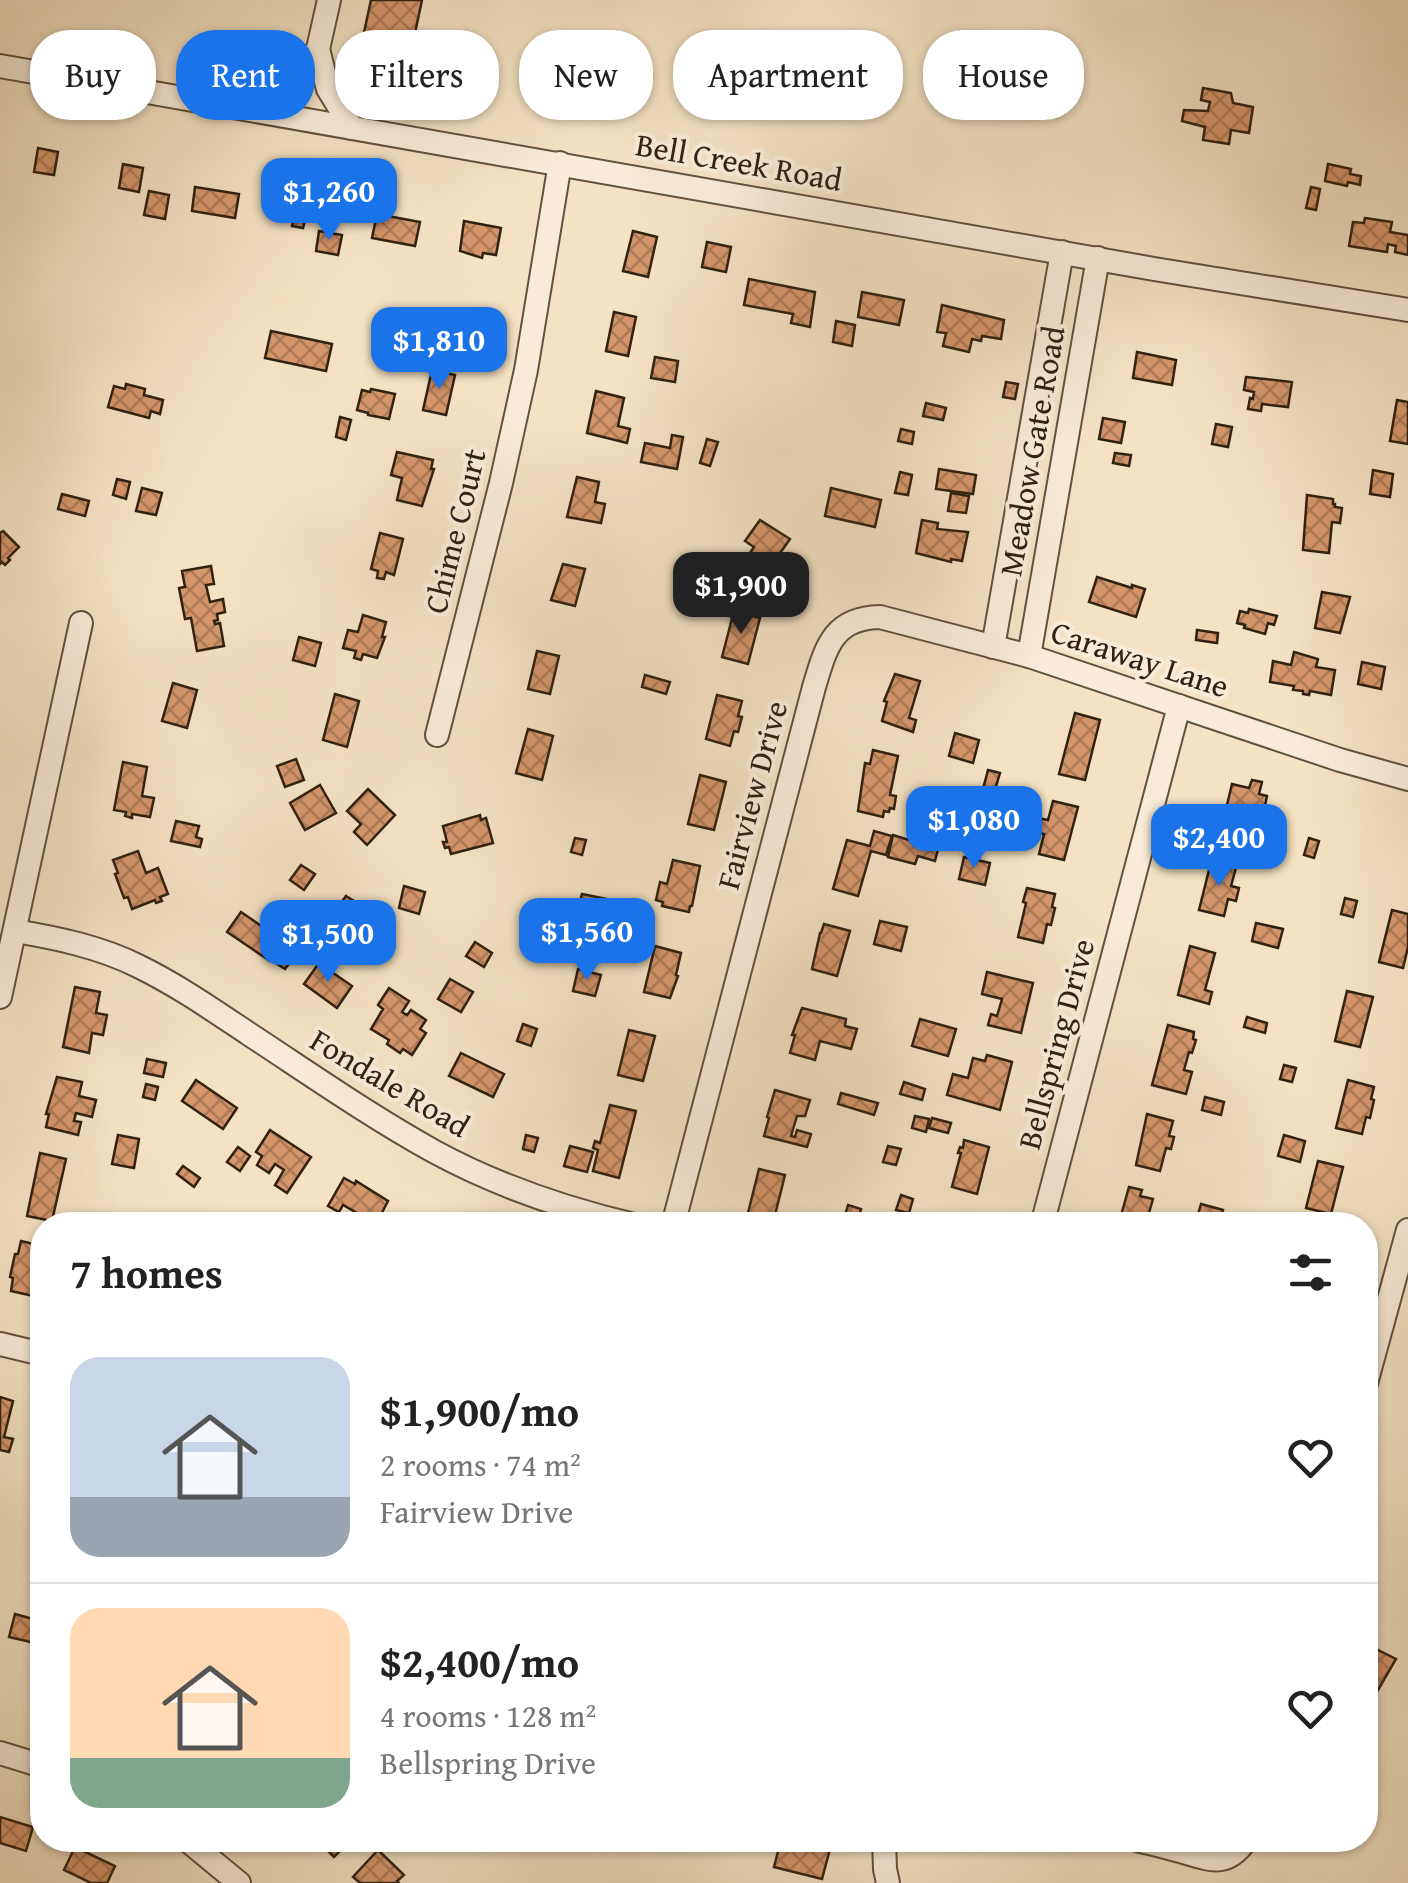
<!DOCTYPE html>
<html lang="en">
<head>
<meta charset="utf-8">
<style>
	:root { --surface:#fff; --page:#f6f6f6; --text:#222; --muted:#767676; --line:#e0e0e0; --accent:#1a73e8 }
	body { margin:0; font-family:"Gentium Book Plus",serif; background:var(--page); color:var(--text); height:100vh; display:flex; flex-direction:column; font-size:38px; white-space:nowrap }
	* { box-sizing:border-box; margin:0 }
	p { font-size:32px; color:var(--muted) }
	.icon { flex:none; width:55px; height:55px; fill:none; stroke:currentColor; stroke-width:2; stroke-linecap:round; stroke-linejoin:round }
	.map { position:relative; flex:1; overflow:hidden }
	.panel { position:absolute; left:30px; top:1212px; width:1348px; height:640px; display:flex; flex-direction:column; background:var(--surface); border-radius:40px; box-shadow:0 2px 8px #0004 }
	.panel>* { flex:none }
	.banner { position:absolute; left:30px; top:30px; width:1350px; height:90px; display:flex; gap:20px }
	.price { position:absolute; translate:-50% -85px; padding:0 22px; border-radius:20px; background:var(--accent); color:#fff; font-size:32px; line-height:65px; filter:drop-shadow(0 2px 5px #0008) }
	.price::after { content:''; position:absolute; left:50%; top:60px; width:30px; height:22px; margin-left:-15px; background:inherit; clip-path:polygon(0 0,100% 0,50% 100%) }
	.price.current { background:#222; color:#fff }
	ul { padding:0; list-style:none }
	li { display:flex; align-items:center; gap:30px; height:250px; padding:0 40px }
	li+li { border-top:2px solid var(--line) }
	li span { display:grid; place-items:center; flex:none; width:280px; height:200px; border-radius:30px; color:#555 }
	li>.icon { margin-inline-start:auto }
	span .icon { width:120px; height:120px; fill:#fffc; stroke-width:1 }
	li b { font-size:42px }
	h2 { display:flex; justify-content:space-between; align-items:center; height:120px; padding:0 40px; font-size:42px }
	.tag { padding:0 35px; border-radius:40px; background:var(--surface); box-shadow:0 2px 8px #0004; font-size:35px; line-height:90px }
	.tag.current { background:var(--accent); color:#fff }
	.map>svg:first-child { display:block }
	.building { fill:url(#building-cross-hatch); stroke:#302111; stroke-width:2.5 }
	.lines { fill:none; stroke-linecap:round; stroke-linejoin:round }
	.minor-casing { stroke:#61513e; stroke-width:26 }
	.minor { stroke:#f8ecd8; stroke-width:22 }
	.labels { text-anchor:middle; stroke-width:8; stroke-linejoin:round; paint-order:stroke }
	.street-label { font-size:32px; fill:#302111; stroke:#f8ecd8 }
</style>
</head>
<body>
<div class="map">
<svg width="1408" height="1883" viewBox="0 0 1408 1883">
	<defs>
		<pattern id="building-cross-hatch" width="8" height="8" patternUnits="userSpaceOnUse" patternTransform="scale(2.5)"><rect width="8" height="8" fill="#d5966c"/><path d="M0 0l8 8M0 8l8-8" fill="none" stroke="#ad7a57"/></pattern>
	</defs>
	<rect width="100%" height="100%" fill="#f4e2c3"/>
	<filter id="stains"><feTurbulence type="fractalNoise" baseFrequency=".002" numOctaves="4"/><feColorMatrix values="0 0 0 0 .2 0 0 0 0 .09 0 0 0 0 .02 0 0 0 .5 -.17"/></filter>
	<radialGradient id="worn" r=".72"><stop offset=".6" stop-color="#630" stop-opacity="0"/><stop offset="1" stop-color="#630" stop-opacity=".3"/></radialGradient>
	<g class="building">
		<polygon points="371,0 422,0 415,33 428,36 425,50 363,37"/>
		<polygon points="1203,88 1231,93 1233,103 1253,107 1249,133 1231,130 1229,144 1203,140 1205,127 1182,121 1184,110 1208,111 1210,102 1201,100"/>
		<polygon points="38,148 58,152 54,175 34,172"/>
		<polygon points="123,164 143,168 139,192 119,188"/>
		<polygon points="1328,164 1351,169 1350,174 1361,176 1360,185 1348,182 1347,186 1325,181"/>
		<polygon points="195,187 239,194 235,218 192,211"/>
		<polygon points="1311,187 1320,189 1316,210 1306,208"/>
		<polygon points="149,191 169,195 165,219 144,215"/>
		<polygon points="300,191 320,196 315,218 306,216 303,228 292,226"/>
		<polygon points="377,214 420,222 415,246 372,238"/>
		<polygon points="1365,218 1392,222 1390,232 1408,235 1408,255 1395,252 1396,246 1388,244 1387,252 1349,246 1353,222 1364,223"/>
		<polygon points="464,221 501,228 496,255 483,253 482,258 460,251"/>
		<polygon points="319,231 342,235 338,255 316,251"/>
		<polygon points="633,231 657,237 648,277 623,271"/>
		<polygon points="707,242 731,247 726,272 702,267"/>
		<polygon points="749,279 815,292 810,327 791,323 793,314 744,305"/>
		<polygon points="862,292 904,300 899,325 858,317"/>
		<polygon points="942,305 1004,320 1001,339 982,336 981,341 972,339 969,352 943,346 946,333 937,332"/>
		<polygon points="614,312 636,317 628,356 606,351"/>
		<polygon points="836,321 855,325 852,346 833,342"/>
		<polygon points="271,331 332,344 326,371 265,358"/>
		<polygon points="1137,352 1176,360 1172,385 1133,378"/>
		<polygon points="655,357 678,361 675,382 651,378"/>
		<polygon points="432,370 455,375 446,415 423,410"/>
		<polygon points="1246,377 1292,382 1288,407 1262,404 1261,411 1248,409 1250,398 1253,399 1254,392 1244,390"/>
		<polygon points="1006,382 1018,384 1015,399 1003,397"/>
		<polygon points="126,384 145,389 144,395 163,400 160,414 151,411 149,418 108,407 114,386 125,389"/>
		<polygon points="371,389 395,394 389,419 368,415 368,413 357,410 362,390 370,392"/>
		<polygon points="596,391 624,398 618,426 630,429 627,443 587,433"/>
		<polygon points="1397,400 1408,402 1408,444 1390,441"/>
		<polygon points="926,403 946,408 943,420 923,416"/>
		<polygon points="340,417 351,420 346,440 336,437"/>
		<polygon points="1103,418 1125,422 1121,443 1099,439"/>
		<polygon points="1216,424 1232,427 1228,447 1212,444"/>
		<polygon points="901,429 914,432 912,444 898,441"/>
		<polygon points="672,435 683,437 677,469 641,462 645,443 670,448"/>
		<polygon points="707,439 718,442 710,466 700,463"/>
		<polygon points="397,452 433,460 431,469 434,469 422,506 397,500 402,478 391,475"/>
		<polygon points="1115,453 1131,455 1129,466 1113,463"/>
		<polygon points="939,469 976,475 973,494 936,489"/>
		<polygon points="1373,470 1393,474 1390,497 1370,494"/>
		<polygon points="900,472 912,475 908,495 895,493"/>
		<polygon points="577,477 599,482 595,502 605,504 601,523 567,517"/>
		<polygon points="117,479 130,482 126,499 113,495"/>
		<polygon points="142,488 162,493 156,515 136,511"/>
		<polygon points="831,488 881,500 875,527 825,516"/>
		<polygon points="951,493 969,496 966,513 948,511"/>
		<polygon points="62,494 89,501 85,516 58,509"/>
		<polygon points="1307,495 1333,499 1333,504 1335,504 1335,507 1342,508 1340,523 1332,522 1329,553 1303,550"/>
		<polygon points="760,520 790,539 768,570 748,556 754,547 745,541"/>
		<polygon points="922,520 938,523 937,529 968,532 962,561 951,559 951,562 916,553"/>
		<polygon points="3,531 19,547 8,558 10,560 5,565 2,562 0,564 0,533"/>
		<polygon points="380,533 403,539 394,575 386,572 384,579 377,578 378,571 371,569"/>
		<polygon points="563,564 585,569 575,606 551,600"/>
		<polygon points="211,566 214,584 206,585 210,602 223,599 225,612 217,614 218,620 214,621 215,624 220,623 224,646 197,651 191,618 185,619 179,588 185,587 182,571"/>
		<polygon points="1097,577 1132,588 1132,585 1145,589 1136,617 1089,602"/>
		<polygon points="1322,592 1350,597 1340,633 1315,628"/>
		<polygon points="1249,609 1277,616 1274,625 1268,623 1265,634 1244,628 1245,625 1237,623 1240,611 1248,613"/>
		<polygon points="734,611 760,618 748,664 722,657"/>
		<polygon points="363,615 386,622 382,637 385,637 377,658 363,654 361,660 354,658 356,651 343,648 348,630 358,632"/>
		<polygon points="1197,630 1218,633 1217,643 1196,640"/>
		<polygon points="299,637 321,643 315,666 293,660"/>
		<polygon points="537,651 559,656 550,694 528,689"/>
		<polygon points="1294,652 1318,659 1316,667 1335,670 1331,695 1310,691 1309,695 1303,694 1303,691 1293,690 1294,686 1270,682 1273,661 1291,665"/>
		<polygon points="1362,662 1385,667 1381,689 1358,684"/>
		<polygon points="895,674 920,681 909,718 916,720 913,732 882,721 887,702 884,701"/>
		<polygon points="645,675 670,682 666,694 642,687"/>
		<polygon points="173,683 197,690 187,728 162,721"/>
		<polygon points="335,694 359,701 347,747 323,740"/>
		<polygon points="717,695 742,701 738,716 742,717 738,732 734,731 730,746 706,739"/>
		<polygon points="1075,713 1100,720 1085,780 1059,774"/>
		<polygon points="528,729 553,736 542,780 516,773"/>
		<polygon points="955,733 979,740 973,763 949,756"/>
		<polygon points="873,750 898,756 890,795 896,796 894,809 890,808 889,812 884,811 883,817 858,811 865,763 870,764"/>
		<polygon points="296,759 304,780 285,787 277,766"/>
		<polygon points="123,762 147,767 142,796 154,798 150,817 132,814 132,818 125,816 126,812 114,810"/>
		<polygon points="988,770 1000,773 994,793 983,789"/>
		<polygon points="700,775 726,782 714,830 688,824"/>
		<polygon points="1252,780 1262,782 1259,794 1267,796 1263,815 1252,812 1247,832 1222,826 1232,784 1249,788"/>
		<polygon points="320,785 336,813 305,830 290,803"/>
		<polygon points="368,789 395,815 367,845 354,832 361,824 347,811"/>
		<polygon points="1053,801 1078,807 1064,860 1039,854 1044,834 1034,832 1038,818 1048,820"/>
		<polygon points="480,815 481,820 486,818 493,843 451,854 449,847 445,848 443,842 447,842 443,826"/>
		<polygon points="931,820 956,828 952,842 946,840 945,842 927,837"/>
		<polygon points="176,821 199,826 196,837 202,839 200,847 171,841"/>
		<polygon points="874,831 892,836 886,855 871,851 858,896 833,889 847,840 870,846"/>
		<polygon points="893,835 938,849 935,861 918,856 915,864 888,857"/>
		<polygon points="575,838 586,840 582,855 571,852"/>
		<polygon points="1309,838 1319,841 1314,858 1304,855"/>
		<polygon points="138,851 146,873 158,868 168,894 160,897 162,901 156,903 155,900 132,909 128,897 124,898 115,874 118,873 113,860"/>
		<polygon points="964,857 990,863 985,885 959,879"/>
		<polygon points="673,860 700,866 692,906 690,906 689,912 662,906 663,902 656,900 660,882 667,884"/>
		<polygon points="1211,862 1236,868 1231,886 1239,888 1236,901 1228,899 1224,916 1199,910"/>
		<polygon points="301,865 315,874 304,890 290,880"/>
		<polygon points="404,886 425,892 419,914 399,908"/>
		<polygon points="1027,888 1055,894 1052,907 1055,908 1051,925 1047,924 1043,943 1018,937 1026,903 1023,902"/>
		<polygon points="582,894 631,904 627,916 579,904"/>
		<polygon points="346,896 357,903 343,925 331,917"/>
		<polygon points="1345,898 1357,901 1353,917 1341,914"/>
		<polygon points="1392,910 1408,914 1408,947 1403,968 1379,962"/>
		<polygon points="241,912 273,934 278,927 289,934 270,961 227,932"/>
		<polygon points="880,921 907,927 901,951 874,944"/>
		<polygon points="1256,923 1283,929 1278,948 1252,941"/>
		<polygon points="824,924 850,931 837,976 812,969 820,933 821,933"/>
		<polygon points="475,942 492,953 484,967 466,956"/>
		<polygon points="655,946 681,953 676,975 678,976 670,998 644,992"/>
		<polygon points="1190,946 1215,953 1205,990 1212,992 1209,1004 1178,995"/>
		<polygon points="284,947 295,955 285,969 274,962"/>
		<polygon points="319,963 352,986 337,1008 304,984"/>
		<polygon points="578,969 601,975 595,996 573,991"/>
		<polygon points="987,972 1033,983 1021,1033 988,1025 991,1014 997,1016 1002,999 982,994"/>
		<polygon points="450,979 473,992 461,1012 438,999"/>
		<polygon points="75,987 100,992 96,1013 107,1015 103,1035 92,1033 89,1053 63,1047"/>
		<polygon points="389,988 409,1001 402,1012 407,1015 411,1010 426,1020 420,1029 426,1033 412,1055 403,1049 400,1053 387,1044 389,1040 371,1029 383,1009 378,1005"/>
		<polygon points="1347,991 1373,997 1360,1047 1335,1041"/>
		<polygon points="802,1008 846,1019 845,1026 857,1029 851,1049 820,1041 815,1060 790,1053 795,1035 792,1035"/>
		<polygon points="1247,1017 1267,1023 1265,1033 1244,1027"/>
		<polygon points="920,1019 956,1029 948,1056 912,1046"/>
		<polygon points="523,1024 537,1029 531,1046 517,1041"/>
		<polygon points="1168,1025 1194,1032 1193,1039 1196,1040 1192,1053 1189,1052 1184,1070 1192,1072 1186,1094 1152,1085"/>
		<polygon points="629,1030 655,1036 643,1081 618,1075"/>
		<polygon points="461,1053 504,1074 493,1097 449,1076"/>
		<polygon points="987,1055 1012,1062 1000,1110 947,1095 953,1074 968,1078 973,1058 985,1061"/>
		<polygon points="147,1059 166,1063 163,1077 144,1073"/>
		<polygon points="1284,1065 1296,1068 1292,1082 1280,1079"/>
		<polygon points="57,1077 82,1082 79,1096 96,1100 92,1117 76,1113 74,1121 81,1122 78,1135 46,1127 49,1114 46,1114"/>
		<polygon points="196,1080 237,1108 223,1129 182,1101"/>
		<polygon points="1348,1080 1374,1087 1371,1099 1374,1100 1370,1118 1366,1117 1362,1134 1336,1128"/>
		<polygon points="904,1082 925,1089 922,1100 900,1094"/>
		<polygon points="146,1084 158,1087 155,1100 143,1097"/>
		<polygon points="775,1090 810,1100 805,1116 797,1116 791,1136 795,1137 797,1130 811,1134 807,1147 764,1136 769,1118 767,1117"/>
		<polygon points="841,1093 878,1103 874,1115 838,1104"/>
		<polygon points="1205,1097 1224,1102 1221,1115 1202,1110"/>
		<polygon points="610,1105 636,1111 619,1178 593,1171 598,1150 593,1148 595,1141 600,1143"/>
		<polygon points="1147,1114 1173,1121 1169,1136 1174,1137 1171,1149 1166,1148 1160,1171 1136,1165"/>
		<polygon points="915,1116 929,1119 926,1132 912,1128"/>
		<polygon points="932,1118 951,1123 948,1133 929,1128"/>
		<polygon points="270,1130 311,1157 287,1193 275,1185 284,1170 275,1164 269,1173 257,1165 262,1156 256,1152"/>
		<polygon points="118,1135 139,1139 134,1168 112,1164"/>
		<polygon points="526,1135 538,1138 534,1152 523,1149"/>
		<polygon points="1284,1135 1305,1141 1300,1162 1278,1156"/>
		<polygon points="964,1140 989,1147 977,1194 952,1187 961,1153 958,1153 960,1147 963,1148"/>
		<polygon points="570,1146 593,1152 587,1172 564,1166"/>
		<polygon points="888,1146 901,1149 896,1165 883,1162"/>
		<polygon points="238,1147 250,1156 240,1171 227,1162"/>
		<polygon points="40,1153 66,1159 52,1221 27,1216"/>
		<polygon points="1318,1161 1343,1167 1331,1214 1306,1208"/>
		<polygon points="183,1166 200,1178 194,1187 177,1174"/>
		<polygon points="759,1169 785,1175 773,1223 747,1217"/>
		<polygon points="344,1178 355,1184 356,1181 388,1201 376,1224 343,1205 339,1212 328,1206"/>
		<polygon points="1129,1187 1142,1190 1140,1196 1153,1199 1149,1213 1159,1215 1156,1225 1114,1225 1116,1218 1120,1219"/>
		<polygon points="901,1195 913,1199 909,1213 896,1210"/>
		<polygon points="1201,1204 1223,1210 1219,1225 1195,1225"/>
		<polygon points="848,1205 861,1209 857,1223 844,1219"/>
		<polygon points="21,1241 42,1246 42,1298 11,1291 13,1278 10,1277 15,1254 18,1254"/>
		<polygon points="0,1397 13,1401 4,1437 13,1439 9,1452 0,1450"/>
		<polygon points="15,1614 40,1621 35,1643 9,1637"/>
		<polygon points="1378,1650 1396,1659 1378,1690 1365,1682 1365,1655 1373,1659"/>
		<polygon points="0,1817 33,1827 26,1851 0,1843"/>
		<polygon points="312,1840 351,1840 334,1857 318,1841 316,1843"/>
		<polygon points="781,1840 805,1844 806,1840 830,1849 822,1879 774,1867"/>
		<polygon points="75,1847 115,1866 107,1883 91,1883 64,1870"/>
		<polygon points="378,1850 404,1875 397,1881 399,1883 360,1883 353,1877"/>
	</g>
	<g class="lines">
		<g class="minor-casing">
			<g id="minor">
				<polyline points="318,49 328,89 352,128"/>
				<polyline points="0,66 1154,269 1408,310"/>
				<polyline points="258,111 296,80 318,49 329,0"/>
				<polyline points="993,647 1062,252"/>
				<polyline points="1029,656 1098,258"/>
				<polyline points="437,735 501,483 526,370 560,163"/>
				<path d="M 15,931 C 57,938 100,947 138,966 C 177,985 213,1010 249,1034 C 310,1074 370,1116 435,1152 C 496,1185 566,1209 634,1225"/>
				<polyline points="0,997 81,623"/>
				<path d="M 673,1225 L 814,687 C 826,648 832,618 880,617 L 1029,656 L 1340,760 L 1408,779"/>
				<polyline points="1042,1225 1179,706"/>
				<polyline points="0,1344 42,1354"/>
				<polyline points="1365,1387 1408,1230"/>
				<polyline points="0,1753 42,1766"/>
				<polyline points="187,1840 239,1883"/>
				<polyline points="884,1840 885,1869 888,1883"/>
				<path d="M 1137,1840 C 1154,1844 1171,1848 1187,1853 C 1213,1861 1228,1866 1246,1840"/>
			</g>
		</g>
		<use href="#minor" class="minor"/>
	</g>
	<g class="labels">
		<g class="street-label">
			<text transform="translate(739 162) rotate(10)" y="11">Bell Creek Road</text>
			<text transform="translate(1032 451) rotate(-80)" y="11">Meadow Gate Road</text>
			<text transform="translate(455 531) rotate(-76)" y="11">Chime Court</text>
			<text transform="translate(1140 659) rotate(18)" y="11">Caraway Lane</text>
			<text transform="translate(752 795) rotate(-75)" y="11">Fairview Drive</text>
			<text transform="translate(1056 1044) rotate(-75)" y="11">Bellspring Drive</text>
			<text transform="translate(390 1083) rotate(31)" y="11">Fondale Road</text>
		</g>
	</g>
	<rect width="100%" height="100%" filter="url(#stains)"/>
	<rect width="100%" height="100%" fill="url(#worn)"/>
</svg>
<b class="price" style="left:329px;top:243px">$1,260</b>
<b class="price" style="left:439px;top:392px">$1,810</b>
<b class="price current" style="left:741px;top:637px">$1,900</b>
<b class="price" style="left:974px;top:871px">$1,080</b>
<b class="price" style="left:1219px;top:889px">$2,400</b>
<b class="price" style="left:587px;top:983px">$1,560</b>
<b class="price" style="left:328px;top:985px">$1,500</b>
<div class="banner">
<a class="tag">Buy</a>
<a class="tag current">Rent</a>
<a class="tag">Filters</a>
<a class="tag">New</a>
<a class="tag">Apartment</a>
<a class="tag">House</a>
</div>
<section class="panel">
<h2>7 homes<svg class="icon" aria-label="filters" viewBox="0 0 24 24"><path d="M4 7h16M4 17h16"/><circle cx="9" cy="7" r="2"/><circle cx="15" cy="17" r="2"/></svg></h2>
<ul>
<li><span style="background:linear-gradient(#c9d6e8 70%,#9aa5b1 0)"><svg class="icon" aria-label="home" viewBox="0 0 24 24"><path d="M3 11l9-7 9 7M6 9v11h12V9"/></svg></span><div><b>$1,900/mo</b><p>2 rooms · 74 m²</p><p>Fairview Drive</p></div><svg class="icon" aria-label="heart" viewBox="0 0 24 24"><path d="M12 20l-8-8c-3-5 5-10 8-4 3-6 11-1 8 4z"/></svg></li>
<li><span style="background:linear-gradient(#ffd9b3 75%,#7fa58c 0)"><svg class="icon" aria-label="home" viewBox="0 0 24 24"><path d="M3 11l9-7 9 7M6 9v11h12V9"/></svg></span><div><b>$2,400/mo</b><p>4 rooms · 128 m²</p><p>Bellspring Drive</p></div><svg class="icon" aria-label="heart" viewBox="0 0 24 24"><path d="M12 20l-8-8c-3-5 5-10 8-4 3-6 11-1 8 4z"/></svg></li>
</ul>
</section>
</div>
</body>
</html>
